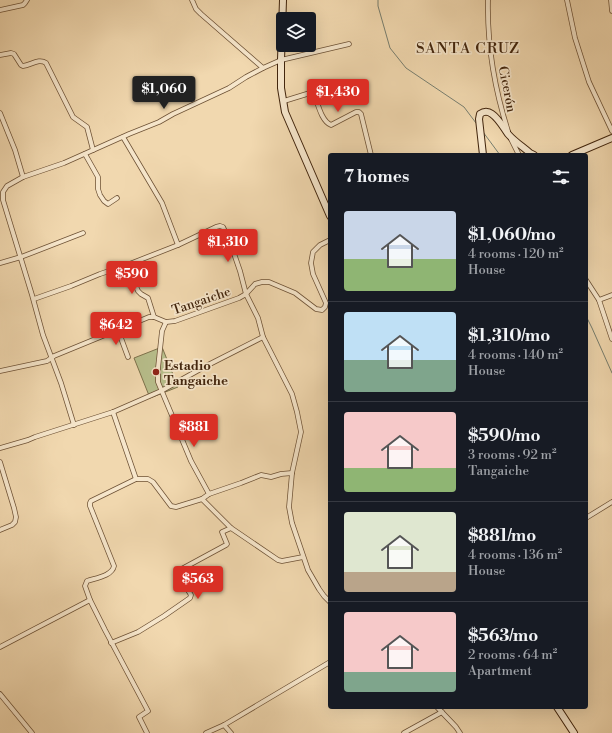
<!DOCTYPE html>
<html lang="en">
<head>
<meta charset="utf-8">
<style>
	:root { --surface:#171b24; --page:#20242c; --text:#f1f3f6; --muted:#9ea1a6; --line:#363941; --accent:#d93025 }
	body { margin:0; font-family:"Libre Bodoni",serif; background:var(--page); color:var(--text); height:100vh; display:flex; flex-direction:column; font-size:15px; white-space:nowrap }
	* { box-sizing:border-box; margin:0 }
	p { font-size:13px; color:var(--muted) }
	.icon { flex:none; width:22px; height:22px; fill:none; stroke:currentColor; stroke-width:2; stroke-linecap:round; stroke-linejoin:round }
	.map { position:relative; flex:1; overflow:hidden }
	.drawer { position:absolute; left:328px; top:153px; width:260px; height:556px; display:flex; flex-direction:column; background:var(--surface); border-radius:4px; box-shadow:0 4px 16px #0002 }
	.drawer>* { flex:none }
	.buttons { position:absolute; left:276px; top:12px; display:grid; gap:8px }
	.buttons a { display:grid; place-items:center; width:40px; height:40px; border-radius:4px; background:var(--surface); box-shadow:0 4px 16px #0002; font-size:20px }
	.price { position:absolute; translate:-50% -34px; padding:0 9px; border-radius:4px; background:var(--accent); color:#fff; font-size:13px; line-height:26px; filter:drop-shadow(0 1px 2px #0008) }
	.price::after { content:''; position:absolute; left:50%; top:24px; width:12px; height:9px; margin-left:-6px; background:inherit; clip-path:polygon(0 0,100% 0,50% 100%) }
	.price.selected { background:#222; color:#fff }
	ul { padding:0; list-style:none }
	li { display:flex; align-items:center; gap:12px; height:100px; padding:0 16px }
	li+li { border-top:1px solid var(--line) }
	li span { display:grid; place-items:center; flex:none; width:112px; height:80px; border-radius:4px; color:#555 }
	li>.icon { margin-inline-start:auto }
	span .icon { width:48px; height:48px; fill:#fffc; stroke-width:1 }
	li b { font-size:17px }
	h2 { display:flex; justify-content:space-between; align-items:center; height:48px; padding:0 16px; font-size:17px }
	.map>svg:first-child { display:block }
	.grass { fill:#b8bf8c; stroke:#7d724c }
	.lines { fill:none; stroke-linecap:round; stroke-linejoin:round }
	.stream { stroke:#777e6f; stroke-width:1 }
	.minor-casing { stroke:#6e5236; stroke-width:5.5 }
	.secondary-casing { stroke:#42250d; stroke-width:8 }
	.minor { stroke:#f6e6cb; stroke-width:4 }
	.secondary { stroke:#f6e6cb; stroke-width:6 }
	.poi-dot { fill:#8f2418; stroke:#f6e6cb; stroke-width:1.5 }
	.labels { text-anchor:middle; stroke-width:3.5; stroke-linejoin:round; paint-order:stroke }
	.street-label { font-size:13px; fill:#42250d; stroke:#f6e6cb }
	.poi-label { font-size:13px; font-weight:bold; fill:#42250d; stroke:#f6e6cb; text-anchor:start }
	.quarter-label { font-size:15px; letter-spacing:1px; fill:#42250d; stroke:#f6e6cb }
</style>
</head>
<body>
<div class="map">
<svg width="612" height="733" viewBox="0 0 612 733">
	<rect width="100%" height="100%" fill="#f1d8af"/>
	<filter id="stains"><feTurbulence type="fractalNoise" baseFrequency=".005" numOctaves="4"/><feColorMatrix values="0 0 0 0 .2 0 0 0 0 .09 0 0 0 0 .02 0 0 0 .5 -.17"/></filter>
	<radialGradient id="worn" r=".72"><stop offset=".6" stop-color="#630" stop-opacity="0"/><stop offset="1" stop-color="#630" stop-opacity=".3"/></radialGradient>
	<polygon class="grass" points="162,347 178,387 150,398 134,358"/>
	<g class="lines">
		<g class="stream">
			<polyline points="378,0 378,6 390,48 406,68 464,107 476,123"/>
			<polyline points="483,132 500,155"/>
			<polyline points="586,316 592,328 612,373"/>
		</g>
		<g class="minor-casing">
			<g id="minor">
				<polyline points="192,0 196,9 201,14 263,68"/>
				<path d="M 488,0 C 487,43 495,90 508,131"/>
				<polyline points="567,0 575,38 589,82 612,131"/>
				<polyline points="611,0 612,11"/>
				<polyline points="0,10 23,5 25,3 27,0"/>
				<path d="M 0,55 L 11,53 L 14,54 L 21,65 L 23,66 C 31,65 39,58 46,63 L 73,117 L 87,127 L 93,150"/>
				<path d="M 284,101 L 310,93 L 314,94 C 318,103 321,121 331,125 L 356,112 L 359,112 L 361,114 L 371,155"/>
				<polyline points="0,113 15,150 23,177"/>
				<polyline points="123,137 162,203 178,245"/>
				<polyline points="511,139 519,155"/>
				<polyline points="85,154 98,177 98,189 100,195 104,201 108,204 117,198"/>
				<polyline points="0,263 21,257 83,233"/>
				<polyline points="127,265 138,291 141,294 148,298 154,317"/>
				<polyline points="586,280 599,300 612,339"/>
				<polyline points="34,299 71,286 100,274 127,265 178,245 216,227 220,226 223,227 230,242 240,271 246,294 258,318 263,337 292,394 297,412 301,432 292,473 289,507 292,523 308,570 319,589 324,596 330,602"/>
				<polyline points="599,300 612,295"/>
				<polyline points="166,322 162,331 158,368 158,382 191,461 209,494 202,499"/>
				<polyline points="118,330 128,357"/>
				<polyline points="0,371 47,361 54,356 149,317 154,317 166,322 175,321 239,298 246,294 255,284 262,282 269,282 295,293 316,309 322,310 325,307 326,303 313,274 311,263 313,252 320,245 330,240"/>
				<polyline points="113,412 136,479"/>
				<polyline points="74,425 61,383 43,335 32,295 3,200 3,192 7,186 23,177 64,163 129,134 159,122 173,114 229,88 246,77 263,68 281,60 349,44"/>
				<polyline points="0,448 28,440 35,437 113,412 161,391 206,366 263,337"/>
				<polyline points="0,462 14,508 16,517 15,522 12,525 0,530"/>
				<polyline points="209,494 241,483 261,475 271,477 281,474 292,473"/>
				<polyline points="586,518 612,502"/>
				<polyline points="111,643 138,632 164,616 190,598 191,595 178,574 178,571 226,545 227,544 222,532 231,528"/>
				<polyline points="0,647 90,600"/>
				<polyline points="0,694 32,733"/>
				<polyline points="437,707 456,727 460,733"/>
				<polyline points="224,725 231,733"/>
				<path d="M 147,733 L 139,717 L 148,711 L 105,630 L 90,600 L 85,586 L 87,581 C 96,578 112,576 114,566 L 90,506 L 90,503 L 91,501 L 136,479 L 148,479 L 153,482 L 171,506 L 176,507 L 202,499 L 231,528 L 278,560 L 282,561 L 303,557"/>
				<polyline points="206,733 224,725 330,662"/>
				<polyline points="404,733 442,712"/>
			</g>
		</g>
		<g class="secondary-casing">
			<g id="secondary">
				<polyline points="283,0 281,60 281,88 285,112 330,216"/>
				<path d="M 483,155 L 479,119 L 480,114 C 484,111 488,111 492,114 C 499,119 503,127 508,134 C 514,141 523,147 530,153 L 534,155"/>
				<polyline points="572,155 612,138"/>
				<polyline points="557,707 574,733"/>
			</g>
		</g>
		<use href="#minor" class="minor"/>
		<use href="#secondary" class="secondary"/>
	</g>
	<circle class="poi-dot" cx="156" cy="372" r="4"/>
	<g class="labels">
		<g class="street-label">
			<text transform="translate(508 89) rotate(79)" y="5">Cicerón</text>
			<text transform="translate(201 300) rotate(-19)" y="5">Tangaiche</text>
		</g>
		<g class="poi-label">
			<text x="164" y="370">Estadio<tspan x="164" dy="15">Tangaiche</tspan></text>
		</g>
		<g class="quarter-label">
			<text x="468" y="53">SANTA CRUZ</text>
		</g>
	</g>
	<rect width="100%" height="100%" filter="url(#stains)"/>
	<rect width="100%" height="100%" fill="url(#worn)"/>
</svg>
<div class="buttons">
<a><svg class="icon" aria-label="layers" viewBox="0 0 24 24"><path d="M12 4l9 5-9 5-9-5zM3 14l9 5 9-5"/></svg></a>
</div>
<b class="price selected" style="left:164px;top:110px">$1,060</b>
<b class="price" style="left:338px;top:113px">$1,430</b>
<b class="price" style="left:228px;top:263px">$1,310</b>
<b class="price" style="left:132px;top:295px">$590</b>
<b class="price" style="left:116px;top:346px">$642</b>
<b class="price" style="left:194px;top:448px">$881</b>
<b class="price" style="left:198px;top:600px">$563</b>
<section class="drawer">
<h2>7 homes<svg class="icon" aria-label="filters" viewBox="0 0 24 24"><path d="M4 7h16M4 17h16"/><circle cx="9" cy="7" r="2"/><circle cx="15" cy="17" r="2"/></svg></h2>
<ul>
<li><span style="background:linear-gradient(#c9d6e8 60%,#8fb573 0)"><svg class="icon" aria-label="home" viewBox="0 0 24 24"><path d="M3 11l9-7 9 7M6 9v11h12V9"/></svg></span><div><b>$1,060/mo</b><p>4 rooms · 120 m²</p><p>House</p></div></li>
<li><span style="background:linear-gradient(#bfe0f5 60%,#7fa58c 0)"><svg class="icon" aria-label="home" viewBox="0 0 24 24"><path d="M3 11l9-7 9 7M6 9v11h12V9"/></svg></span><div><b>$1,310/mo</b><p>4 rooms · 140 m²</p><p>House</p></div></li>
<li><span style="background:linear-gradient(#f6c9c9 70%,#8fb573 0)"><svg class="icon" aria-label="home" viewBox="0 0 24 24"><path d="M3 11l9-7 9 7M6 9v11h12V9"/></svg></span><div><b>$590/mo</b><p>3 rooms · 92 m²</p><p>Tangaiche</p></div></li>
<li><span style="background:linear-gradient(#dfe7d0 75%,#b9a48a 0)"><svg class="icon" aria-label="home" viewBox="0 0 24 24"><path d="M3 11l9-7 9 7M6 9v11h12V9"/></svg></span><div><b>$881/mo</b><p>4 rooms · 136 m²</p><p>House</p></div></li>
<li><span style="background:linear-gradient(#f6c9c9 75%,#7fa58c 0)"><svg class="icon" aria-label="home" viewBox="0 0 24 24"><path d="M3 11l9-7 9 7M6 9v11h12V9"/></svg></span><div><b>$563/mo</b><p>2 rooms · 64 m²</p><p>Apartment</p></div></li>
</ul>
</section>
</div>
</body>
</html>
